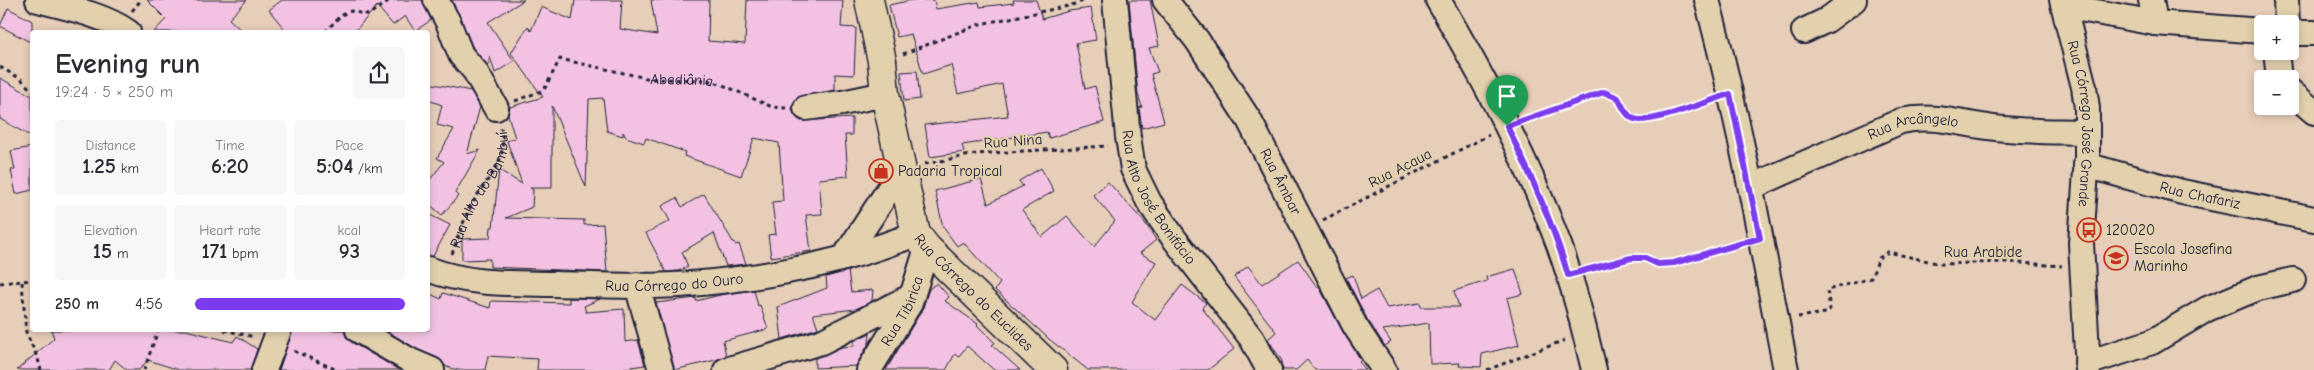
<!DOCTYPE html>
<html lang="en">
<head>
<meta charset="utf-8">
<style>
  :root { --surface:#fff; --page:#f7f7f7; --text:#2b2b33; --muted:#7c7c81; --accent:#7c3aed }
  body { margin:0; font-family:"Comic Neue",sans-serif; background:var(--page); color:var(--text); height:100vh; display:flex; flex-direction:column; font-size:19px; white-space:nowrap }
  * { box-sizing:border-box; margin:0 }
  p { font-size:16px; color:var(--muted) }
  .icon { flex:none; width:28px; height:28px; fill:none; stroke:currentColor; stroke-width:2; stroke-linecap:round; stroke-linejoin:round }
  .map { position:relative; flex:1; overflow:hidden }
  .side { position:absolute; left:30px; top:30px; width:400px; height:302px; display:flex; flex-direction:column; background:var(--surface); border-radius:5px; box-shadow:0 2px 8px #0003 }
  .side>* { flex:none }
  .tools { position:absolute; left:2254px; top:15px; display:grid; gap:10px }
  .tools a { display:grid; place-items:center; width:45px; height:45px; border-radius:5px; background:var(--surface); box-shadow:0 2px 8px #0003; font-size:25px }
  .pin { position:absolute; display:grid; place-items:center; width:42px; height:42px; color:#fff; margin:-51px -21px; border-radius:50% 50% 50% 0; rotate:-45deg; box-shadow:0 0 5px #0007 }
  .pin .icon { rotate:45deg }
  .round { display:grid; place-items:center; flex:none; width:52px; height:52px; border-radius:5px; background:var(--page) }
  .summary { display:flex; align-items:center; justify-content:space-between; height:85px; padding:0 25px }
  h1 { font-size:28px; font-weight:700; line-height:38px }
  .metrics { display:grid; grid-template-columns:repeat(3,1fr); gap:8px; height:85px; padding:5px 25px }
  .metrics div { display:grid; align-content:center; border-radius:5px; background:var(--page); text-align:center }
  .metrics b { font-size:21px; font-weight:700 }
  .metrics small { font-size:14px; font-weight:400 }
  .metrics p { font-size:14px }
  ul { padding:0 25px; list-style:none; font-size:16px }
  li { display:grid; grid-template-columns:80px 60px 1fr; align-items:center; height:38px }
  li i { height:12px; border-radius:6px; background:var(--accent) }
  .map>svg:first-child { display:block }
</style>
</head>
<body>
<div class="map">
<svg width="2314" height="370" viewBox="0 0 2314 370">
  <rect width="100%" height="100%" fill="#e6ceb9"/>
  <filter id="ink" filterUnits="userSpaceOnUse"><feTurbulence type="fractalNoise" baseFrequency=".02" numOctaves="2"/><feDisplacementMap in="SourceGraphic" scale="10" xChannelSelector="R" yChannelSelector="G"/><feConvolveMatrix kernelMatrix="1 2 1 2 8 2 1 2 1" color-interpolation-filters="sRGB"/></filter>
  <g filter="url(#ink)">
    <path fill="#eacac6" d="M 2141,246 L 2142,266 L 2090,271 L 2090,249 Z"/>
    <path fill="#f3c2e3" stroke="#22223b" d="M 147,0 L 247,0 L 229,19 L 243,32 L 154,32 L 166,19 Z
      M 282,0 L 422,0 L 431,20 L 415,31 L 405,16 L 393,25 L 377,6 L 354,32 L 287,32 L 269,10 Z
      M 452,0 L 524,0 L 488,22 L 514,61 L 495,73 L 490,57 L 488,66 L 473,48 Z
      M 575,0 L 622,0 L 620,29 L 657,35 L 651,0 L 709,0 L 708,41 L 745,44 L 747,0 L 843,0 L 841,27 L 856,28 L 854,75 L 835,74 L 835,90 L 798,97 L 794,102 L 792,109 L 795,116 L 801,121 L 852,118 L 852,135 L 845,135 L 848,176 L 819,179 L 822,214 L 806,215 L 811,251 L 771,257 L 768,235 L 776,234 L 772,202 L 783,201 L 779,143 L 754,138 L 741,176 L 684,156 L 685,152 L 646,138 L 644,143 L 626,137 L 623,132 L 623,136 L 607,131 L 603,98 L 589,99 L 586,187 L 552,106 L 552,188 L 530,188 L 533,190 L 532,207 L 506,218 L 584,220 L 584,225 L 603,224 L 607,272 L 490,267 L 490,259 L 462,260 L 462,239 L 490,238 L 491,227 L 493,227 L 499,170 L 522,184 L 507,141 L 515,138 L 508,115 L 510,107 L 543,97 L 511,53 L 528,26 L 531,31 L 541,7 L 572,20 Z
      M 912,0 L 934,0 L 936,9 L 979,2 L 980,7 L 1014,3 L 1013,0 L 1036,0 L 1042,19 L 1069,11 L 1091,8 L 1096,40 L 1076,43 L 1085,89 L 1095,86 L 1104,122 L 1049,138 L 1047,132 L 962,145 L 964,152 L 930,157 L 925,125 L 1008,116 L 1002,84 L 958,94 L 951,65 L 923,74 L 911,34 L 897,37 L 889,5 Z
      M 1129,0 L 1150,0 L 1159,46 L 1149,48 L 1158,72 L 1151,74 L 1164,122 L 1142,128 L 1139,108 L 1142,107 L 1138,94 Z
      M 8,8 L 32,21 L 32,43 L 0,26 Z
      M 917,71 L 920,99 L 904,101 L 901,72 Z
      M 0,78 L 32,96 L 32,137 L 0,119 Z
      M 428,83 L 471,91 L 480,107 L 467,154 L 480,150 L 455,193 L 458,196 L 442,215 L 428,203 L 428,182 L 444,162 L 437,158 L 454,129 L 437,125 L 442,105 L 428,100 Z
      M 32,147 L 32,190 L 16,194 L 11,170 L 15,170 L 11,151 Z
      M 1041,168 L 1054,191 L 1022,210 L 1042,237 L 1067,216 L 1094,247 L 1115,221 L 1093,195 L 1108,182 L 1145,223 L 1156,240 L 1140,253 L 1156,262 L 1132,302 L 1155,320 L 1182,285 L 1206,303 L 1202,308 L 1234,349 L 1208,370 L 1088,370 L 1049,339 L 995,290 L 1000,283 L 963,242 L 957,246 L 943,227 L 935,191 L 981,179 L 988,204 L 1023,186 L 1019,181 Z
      M 704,194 L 735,245 L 739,244 L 746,264 L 726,266 L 714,233 L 682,252 L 688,267 L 678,271 L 666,272 L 646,233 L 670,221 L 662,206 L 677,198 L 682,207 Z
      M 428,214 L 450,225 L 433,256 L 428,256 Z
      M 1298,260 L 1317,287 L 1319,287 L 1343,332 L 1361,360 L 1359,362 L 1366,370 L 1315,370 L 1307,360 L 1296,370 L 1283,370 L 1281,363 L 1282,361 L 1268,339 L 1276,332 L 1234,277 L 1248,266 L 1262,284 Z
      M 1515,269 L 1523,294 L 1507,298 L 1519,345 L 1482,354 L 1481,367 L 1459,366 L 1460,363 L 1430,364 L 1429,323 L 1383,330 L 1391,342 L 1385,346 L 1367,319 L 1346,278 L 1353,275 L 1361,299 L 1377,290 L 1387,308 L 1420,303 L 1421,307 L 1459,307 L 1454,291 L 1487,281 L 1486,277 Z
      M 848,271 L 851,292 L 873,290 L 872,301 L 856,309 L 813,314 L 818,328 L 782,339 L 778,307 L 827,288 L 826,277 Z
      M 937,283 L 949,297 L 945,301 L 978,324 L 977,325 L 995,343 L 992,345 L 1020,370 L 994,370 L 967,346 L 958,357 L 955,354 L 946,370 L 886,370 L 922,310 L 929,289 Z
      M 754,290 L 758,306 L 760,305 L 768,329 L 723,341 L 726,356 L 716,360 L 674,370 L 656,303 L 696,298 L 696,301 L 720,295 Z
      M 428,293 L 441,299 L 443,293 L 490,308 L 491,301 L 569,303 L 569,298 L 600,299 L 584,306 L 586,312 L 624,309 L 625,342 L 638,340 L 645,365 L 624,368 L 624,370 L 537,370 L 538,359 L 488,356 L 485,370 L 457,370 L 445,366 L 438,358 L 417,349 L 385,330 L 428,330 Z
      M 51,330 L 186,330 L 233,342 L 237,336 L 257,349 L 251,370 L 179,370 L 148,360 L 139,370 L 127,370 L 115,360 L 109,370 L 17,370 L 54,338 Z
      M 292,330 L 344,330 L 346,337 L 351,342 L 399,370 L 279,370 Z
      M 870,333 L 869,343 L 856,366 L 815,368 L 815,358 L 842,347 L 854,346 L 854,341 Z"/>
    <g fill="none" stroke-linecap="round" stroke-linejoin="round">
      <g stroke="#22223b" stroke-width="28">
        <g id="minor">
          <path d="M 38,0 C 68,8 102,14 128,32"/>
          <path d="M 436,0 L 448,22 L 461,55 L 475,71 L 496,108"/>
          <path id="s3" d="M 1115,0 L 1128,137 L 1133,169 L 1149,202 L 1173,237 L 1252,339 L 1269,370"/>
          <path id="s4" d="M 1165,0 L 1197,40 L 1249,120 L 1355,326 L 1384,370"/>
          <path d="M 1438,0 C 1484,79 1527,159 1559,245 C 1574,286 1584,328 1594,370"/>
          <path d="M 1707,0 C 1740,122 1762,246 1786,370"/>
          <path id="s5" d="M 2062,0 L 2084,87 L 2087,108 L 2087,157 L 2081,243 L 2088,370"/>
          <path d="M 2151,0 L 2155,23"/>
          <path d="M 2286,0 L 2287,24"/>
          <path d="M 2064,6 L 2155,23 L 2262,31"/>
          <path d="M 1804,31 L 1827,20 L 1854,0"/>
          <path d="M 2290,33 L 2314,33"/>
          <path d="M 2276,51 L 2279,79"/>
          <path d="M 2290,91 L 2314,112"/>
          <path d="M 806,108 L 842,103 L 885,94"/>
          <path id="s6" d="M 2086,165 L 2182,192 L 2314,219"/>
          <path id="s7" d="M 1751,187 L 1901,121 C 1931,114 1958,123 1988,127 C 2020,132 2054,131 2087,132"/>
          <path d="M 844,258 L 901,171"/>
          <path id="s8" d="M 428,269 C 469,285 511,283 555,284 C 599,285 646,288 691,284 C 747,279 805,270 858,254 C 878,248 897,241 916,234"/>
          <path d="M 637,285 L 661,370"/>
          <path d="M 358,330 L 411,361 L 432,370"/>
          <path d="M 2087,363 L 2152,342 L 2207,309 L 2258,288 L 2293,280"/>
          <path d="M 264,370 L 279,330"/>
          <path d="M 726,370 L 821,342 L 912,296"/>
          <path id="s9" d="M 869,370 L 910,303 L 927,248"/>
        </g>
      </g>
      <g stroke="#22223b" stroke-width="31">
        <g id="major">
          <path id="s10" d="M 869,0 L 882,61 L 885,94 L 916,234 L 927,248 L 1053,370"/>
        </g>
      </g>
      <g stroke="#22223b" stroke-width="3" stroke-dasharray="4 4" stroke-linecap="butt">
        <path d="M 132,11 L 141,0"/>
        <path d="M 325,32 L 341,15 L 351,11 L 368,15 L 390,0"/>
        <path d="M 903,54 L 980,24 L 1069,6 L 1086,0"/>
        <path d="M 0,67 L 21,79 L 32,91"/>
        <path id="s1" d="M 515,101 L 544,90 L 560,59 L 651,79 L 707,80 L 723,85 L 772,107 L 786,108"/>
        <path d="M 1526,119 L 1604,92 L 1618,98 C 1622,105 1624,113 1631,117 C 1644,127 1694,106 1709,100"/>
        <path d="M 925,164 L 976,154 L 1108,146"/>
        <path d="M 1323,220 L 1489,135"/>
        <path id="s2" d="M 452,254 C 458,238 463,221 471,206 C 486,177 509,164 501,128"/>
        <path d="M 1590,269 L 1631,258 L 1645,258 L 1658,264 L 1674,263 L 1741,243"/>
        <path d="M 22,282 L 26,332 L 38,359 L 41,370"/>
        <path d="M 0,283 L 32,280"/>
        <path d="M 1798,317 L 1826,313 L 1830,309 L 1827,290 L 1871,278 L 1879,258 L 1888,252 L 1941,264 L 2007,262 L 2062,266"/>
        <path d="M 224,330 L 255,337"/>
        <path d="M 294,351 L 337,370"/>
        <path d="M 144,370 L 158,330"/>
        <path d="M 1487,370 L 1565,340"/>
      </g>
      <use href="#minor" stroke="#e3d1ae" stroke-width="24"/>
      <use href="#major" stroke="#e3d1ae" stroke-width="28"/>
    </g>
  </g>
  <g fill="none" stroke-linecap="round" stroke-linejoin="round" filter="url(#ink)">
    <g stroke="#fff" stroke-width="10">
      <path id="route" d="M 1604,92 L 1618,98 C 1622,105 1626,116 1634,119 C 1650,125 1711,100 1730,94 L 1760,238 L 1674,263 L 1658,264 L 1645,258 L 1631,258 L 1568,275 C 1553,223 1530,174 1507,126 Z"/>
    </g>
    <use href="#route" stroke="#7c3aed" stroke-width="6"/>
  </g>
  <defs>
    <g id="shop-ring" transform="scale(1.25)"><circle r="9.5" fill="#e3d1ae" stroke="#c8321e" stroke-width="1.5"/><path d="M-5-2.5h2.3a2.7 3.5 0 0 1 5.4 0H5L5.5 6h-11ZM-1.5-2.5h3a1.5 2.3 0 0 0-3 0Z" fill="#c8321e"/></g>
    <g id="bus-ring" transform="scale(1.25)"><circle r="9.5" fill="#e3d1ae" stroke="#c8321e" stroke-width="1.5"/><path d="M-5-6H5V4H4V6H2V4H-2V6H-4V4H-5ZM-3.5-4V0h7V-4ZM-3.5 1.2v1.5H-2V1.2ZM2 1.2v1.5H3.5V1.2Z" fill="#c8321e"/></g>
    <g id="school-ring" transform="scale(1.25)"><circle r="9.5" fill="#e3d1ae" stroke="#c8321e" stroke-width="1.5"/><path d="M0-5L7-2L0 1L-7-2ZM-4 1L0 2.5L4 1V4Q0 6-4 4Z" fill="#c8321e"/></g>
  </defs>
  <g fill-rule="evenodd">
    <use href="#shop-ring" x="881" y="171"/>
    <use href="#bus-ring" x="2089" y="230"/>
    <use href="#school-ring" x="2116" y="258"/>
  </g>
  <g text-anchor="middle" stroke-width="4.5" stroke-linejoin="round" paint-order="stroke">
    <g font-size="15" fill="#22223b" stroke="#e3d1ae">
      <text dy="5" stroke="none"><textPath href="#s1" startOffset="190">Abadiânia</textPath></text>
      <text dy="5" stroke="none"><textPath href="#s5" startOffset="126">Rua Córrego José Grande</textPath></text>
      <text dy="5" stroke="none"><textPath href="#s7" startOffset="175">Rua Arcângelo</textPath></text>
      <text transform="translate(1013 141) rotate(-4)" y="5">Rua Nina</text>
      <text transform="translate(1400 168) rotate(-27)" y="5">Rua Acaua</text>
      <text dy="5" stroke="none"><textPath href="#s4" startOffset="216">Rua Âmbar</textPath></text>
      <text dy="5" stroke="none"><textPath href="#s2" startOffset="71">Rua Alto do Bambuí</textPath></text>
      <text dy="5" stroke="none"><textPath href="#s6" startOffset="118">Rua Chafariz</textPath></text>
      <text dy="5" stroke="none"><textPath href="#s3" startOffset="206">Rua Alto José Bonifácio</textPath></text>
      <text x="1983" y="257">Rua Arabide</text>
      <text dy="5" stroke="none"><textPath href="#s8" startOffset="248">Rua Córrego do Ouro</textPath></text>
      <text dy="5" stroke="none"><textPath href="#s10" startOffset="321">Rua Córrego do Euclides</textPath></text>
      <text dy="5" stroke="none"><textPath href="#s9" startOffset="68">Rua Tibirica</textPath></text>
    </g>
    <g font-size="15" fill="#22223b" stroke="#e3d1ae" text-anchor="start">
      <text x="898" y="176">Padaria Tropical</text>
      <text x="2106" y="235">120020</text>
      <text x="2134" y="254">Escola Josefina<tspan x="2134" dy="17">Marinho</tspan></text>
    </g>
  </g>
</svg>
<div class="tools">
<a>+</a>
<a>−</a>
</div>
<div class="pin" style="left:1507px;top:126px;background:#1e9e55"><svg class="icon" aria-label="arrive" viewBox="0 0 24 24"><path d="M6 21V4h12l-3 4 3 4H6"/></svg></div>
<section class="side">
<div class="summary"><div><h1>Evening run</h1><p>19:24 · 5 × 250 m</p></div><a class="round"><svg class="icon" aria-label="share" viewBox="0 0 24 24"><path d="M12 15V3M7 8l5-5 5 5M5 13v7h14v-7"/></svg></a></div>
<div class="metrics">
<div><p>Distance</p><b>1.25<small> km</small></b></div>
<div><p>Time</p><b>6:20</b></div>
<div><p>Pace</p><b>5:04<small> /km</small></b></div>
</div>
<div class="metrics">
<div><p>Elevation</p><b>15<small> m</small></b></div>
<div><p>Heart rate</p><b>171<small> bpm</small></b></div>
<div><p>kcal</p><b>93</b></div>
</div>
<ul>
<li><b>250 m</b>4:56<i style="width:100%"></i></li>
</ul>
</section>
</div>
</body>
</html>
